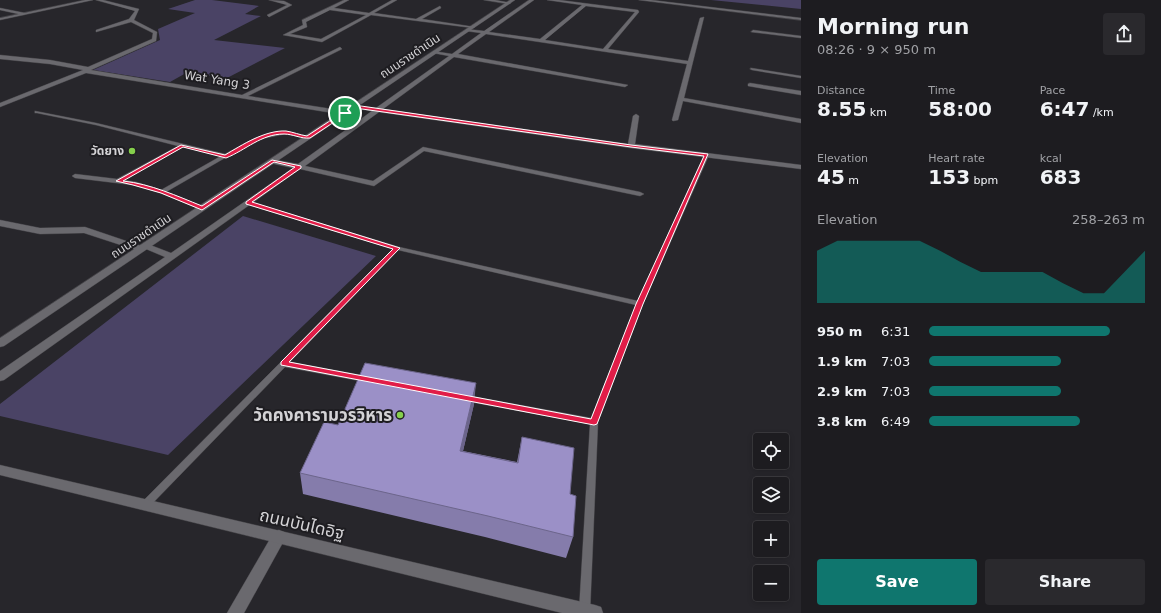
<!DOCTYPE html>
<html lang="en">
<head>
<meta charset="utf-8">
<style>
  :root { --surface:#1d1c20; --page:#2a292d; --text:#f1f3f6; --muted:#a0a1a5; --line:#3b3a3e; --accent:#0f766e }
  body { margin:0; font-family:"DejaVu Sans","Noto Sans Thai",sans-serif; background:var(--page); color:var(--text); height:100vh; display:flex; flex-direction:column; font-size:15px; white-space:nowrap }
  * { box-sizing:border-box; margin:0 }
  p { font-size:13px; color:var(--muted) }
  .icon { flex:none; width:22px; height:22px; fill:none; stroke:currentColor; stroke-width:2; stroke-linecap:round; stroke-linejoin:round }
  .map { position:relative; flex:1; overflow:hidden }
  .sheet { display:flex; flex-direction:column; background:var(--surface); width:360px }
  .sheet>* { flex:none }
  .buttons { position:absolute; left:753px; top:433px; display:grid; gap:8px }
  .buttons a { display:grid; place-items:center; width:36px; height:36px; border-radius:4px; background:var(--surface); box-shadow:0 2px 6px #0003,0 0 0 1px var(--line); font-size:20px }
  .pin { position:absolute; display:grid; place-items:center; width:34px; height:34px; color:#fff; margin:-17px; border:2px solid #fff; border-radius:50%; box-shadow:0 1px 4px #0007 }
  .round { display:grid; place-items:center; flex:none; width:42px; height:42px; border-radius:4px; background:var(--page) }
  .head { display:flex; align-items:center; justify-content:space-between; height:68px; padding:0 16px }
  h1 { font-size:22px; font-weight:700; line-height:30px }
  .metrics { display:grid; grid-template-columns:repeat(3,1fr); gap:6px; height:68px; padding:4px 16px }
  .metrics div { display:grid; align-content:center }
  .metrics b { font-size:20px; font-weight:700 }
  .metrics small { font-size:11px; font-weight:400 }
  .metrics p { font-size:11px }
  .chart { height:112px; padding:8px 16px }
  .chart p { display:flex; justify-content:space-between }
  .chart svg { width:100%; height:72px; margin-top:4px; fill:var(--accent); opacity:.7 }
  .button { display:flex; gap:8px; margin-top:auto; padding:8px 16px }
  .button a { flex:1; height:46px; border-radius:4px; background:var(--accent); color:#fff; font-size:16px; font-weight:700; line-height:46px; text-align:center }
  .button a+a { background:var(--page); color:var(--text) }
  ul { padding:0 16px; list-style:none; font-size:13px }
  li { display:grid; grid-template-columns:64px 48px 1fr; align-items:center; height:30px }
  li i { height:10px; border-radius:5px; background:var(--accent) }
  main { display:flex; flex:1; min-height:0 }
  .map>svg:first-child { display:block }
</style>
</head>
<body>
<main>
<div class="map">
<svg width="801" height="613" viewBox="0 0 801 613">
  <rect width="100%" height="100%" fill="#27262b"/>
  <path fill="#4a4365" d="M 195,0 L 212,0 L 259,6 L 245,14 L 261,16 L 214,40 L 285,48 L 227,78 L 186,73 L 170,82 L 93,70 L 160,40 L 158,29 L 195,13 L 168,9 Z
    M 711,0 L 801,0 L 801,9 Z
    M 243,216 L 376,256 L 168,455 L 0,416 L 0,404 Z"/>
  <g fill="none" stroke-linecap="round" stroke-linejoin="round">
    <g stroke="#434246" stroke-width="1">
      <path id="service" d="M 751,68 L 801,76 L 801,78 L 752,70 L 750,69 Z
        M 35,111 L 96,123 L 225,154 L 255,138 L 285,132 L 308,136 L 310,137 L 308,138 L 285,134 L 256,140 L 166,192 L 204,207 L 204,209 L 202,210 L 160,193 L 133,185 L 75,178 L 72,176 L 75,174 L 117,179 L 178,146 L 96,125 L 37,113 L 35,113 ZM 183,147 L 221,156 L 161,190 L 136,182 L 123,180 Z
        M 705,154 L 709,155 L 643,304 L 598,422 L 590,613 L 580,613 L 579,611 L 590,424 L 465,401 L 462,400 L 461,398 L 462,396 L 465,395 L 591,418 L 636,305 L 398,250 L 290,362 L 366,376 L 369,377 L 370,379 L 369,381 L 366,382 L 285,367 L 148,508 L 145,509 L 142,508 L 140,505 L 142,502 L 393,249 L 246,204 L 246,202 L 250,202 L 399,247 L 638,301 Z"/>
    </g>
    <g stroke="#434246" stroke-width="1">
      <path id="minor" d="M 96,0 L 103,0 L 139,9 L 134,20 L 157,32 L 156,41 L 91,70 L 242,95 L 340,47 L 342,49 L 248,96 L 345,111 L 348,113 L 345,115 L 86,73 L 0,107 L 0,103 L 83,70 L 50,64 L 0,59 L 0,55 L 50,60 L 88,67 L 152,39 L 153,33 L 131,22 L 96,32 L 96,30 L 129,19 L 135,11 Z
        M 269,0 L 284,1 L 292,5 L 269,17 L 267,15 L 287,5 Z
        M 344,0 L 349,0 L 334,8 L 369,13 L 392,0 L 397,0 L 374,13 L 416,19 L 440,6 L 441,8 L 422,19 L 475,27 L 473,28 L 371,15 L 322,42 L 283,35 L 303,25 L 302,20 ZM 330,10 L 366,15 L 321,39 L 290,34 L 307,27 L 306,22 Z
        M 484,0 L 495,0 L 511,3 L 509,4 Z
        M 529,0 L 534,0 L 489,32 L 540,39 L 582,5 L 547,0 L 559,0 L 638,10 L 639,12 L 608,49 L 688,61 L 700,18 L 704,17 L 684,98 L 801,119 L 801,123 L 683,101 L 678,120 L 673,121 L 672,120 L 687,64 L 486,34 L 458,54 L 628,85 L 625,87 L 454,57 L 383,109 L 628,144 L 633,116 L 636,114 L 639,116 L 635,144 L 801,165 L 801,169 L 631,148 L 379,112 L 305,166 L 373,181 L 423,147 L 640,192 L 644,194 L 640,196 L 424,151 L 374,186 L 300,169 L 4,380 L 0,381 L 0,371 L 165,257 L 146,249 L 142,252 L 139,251 L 84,233 L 40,234 L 0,226 L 0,220 L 40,228 L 85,227 L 141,246 L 145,243 L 171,253 L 293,168 L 270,163 L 270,159 L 298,164 L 372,111 L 352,108 L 352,106 L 376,108 L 449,56 L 433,53 L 433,51 L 452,54 L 481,33 L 466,31 L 466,29 L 484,31 ZM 586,6 L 635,12 L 603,49 L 545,40 Z
        M 639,0 L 651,0 L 801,18 L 801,20 Z
        M 0,8 L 25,13 L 25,14 L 23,15 L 0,10 Z
        M 753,30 L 801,36 L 801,38 L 751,32 Z
        M 750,83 L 801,91 L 801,95 L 748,86 L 748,84 Z
        M 279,530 L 284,532 L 286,537 L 244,613 L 227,613 L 274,532 Z"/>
    </g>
    <g stroke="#434246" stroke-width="1">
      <path id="tertiary" d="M 85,0 L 93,0 L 0,20 L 0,18 Z"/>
    </g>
    <g stroke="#434246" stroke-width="1">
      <path id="secondary" d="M 510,0 L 515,0 L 4,346 L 0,347 L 0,338 Z
        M 0,465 L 595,605 L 601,607 L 603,613 L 562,613 L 0,475 Z"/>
    </g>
    <use href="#service" fill="#6a696e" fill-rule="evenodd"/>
    <use href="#minor" fill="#6a696e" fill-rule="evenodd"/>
    <use href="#tertiary" fill="#6a696e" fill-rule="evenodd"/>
    <use href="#secondary" fill="#6a696e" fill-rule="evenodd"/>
  </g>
  <path fill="#857cab" d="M 474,404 L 463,451 L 517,462 L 522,437 L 570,494 L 573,537 L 566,558 L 485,537 L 303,494 L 300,473 L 338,425 Z"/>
  <path fill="#6c658b" d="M 476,383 L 474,404 L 458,472 L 460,451 Z"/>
  <path fill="#9b90c7" stroke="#6c658b" d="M 365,363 L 476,383 L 460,451 L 518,463 L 522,437 L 574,448 L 570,494 L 576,496 L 573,537 L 488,516 L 300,473 L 324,422 L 338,425 Z"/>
  <path fill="#e11d48" stroke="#fff" fill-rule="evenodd" d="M 354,105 L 631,145 L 708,154 L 643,304 L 597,424 L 594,425 L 281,365 L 281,362 L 393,249 L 246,204 L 246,202 L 295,167 L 274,162 L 202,210 L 161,193 L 133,185 L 116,181 L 181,145 L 225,155 C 242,145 265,130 286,131 C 293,132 300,135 307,136 ZM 355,108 L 631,147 L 704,156 L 636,304 L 591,419 L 289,362 L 400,248 L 252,202 L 301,168 L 301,166 L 272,160 L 202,206 C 177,196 151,184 123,181 L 183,147 L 226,158 C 246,150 261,134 284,134 C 293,134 301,139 310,138 Z"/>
  <g fill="#85cf4c" stroke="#1e1d21" stroke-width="1.5">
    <circle cx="132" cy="151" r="4"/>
    <circle cx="400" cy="415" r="4"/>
  </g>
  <g text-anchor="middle" stroke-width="4" stroke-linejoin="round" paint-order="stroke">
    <g font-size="12" fill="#d4d3d6" stroke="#1e1d21">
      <text transform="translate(410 56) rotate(-34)" y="4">ถนนราชดำเนิน</text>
      <text transform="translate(217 80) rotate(9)" y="4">Wat Yang 3</text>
      <text transform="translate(141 236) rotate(-34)" y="4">ถนนราชดำเนิน</text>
    </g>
    <g font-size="12" font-weight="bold" fill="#d4d3d6" stroke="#1e1d21" text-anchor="end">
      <text x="124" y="155">วัดยาง</text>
    </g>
    <g font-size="17" font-weight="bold" fill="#d4d3d6" stroke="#1e1d21" text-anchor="end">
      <text x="392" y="421">วัดคงคารามวรวิหาร</text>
    </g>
    <g font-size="17" fill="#d4d3d6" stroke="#1e1d21">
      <text transform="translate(302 524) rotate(13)" y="6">ถนนบันไดอิฐ</text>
    </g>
  </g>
</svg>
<div class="buttons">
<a><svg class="icon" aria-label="locate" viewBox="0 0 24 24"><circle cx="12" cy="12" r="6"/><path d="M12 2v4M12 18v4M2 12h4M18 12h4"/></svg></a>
<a><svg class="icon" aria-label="layers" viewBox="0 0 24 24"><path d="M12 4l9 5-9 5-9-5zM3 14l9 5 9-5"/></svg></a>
<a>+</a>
<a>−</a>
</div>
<div class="pin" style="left:345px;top:113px;background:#1e9e55"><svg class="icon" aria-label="arrive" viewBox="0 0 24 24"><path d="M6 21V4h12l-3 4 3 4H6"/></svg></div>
</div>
<section class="sheet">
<div class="head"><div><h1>Morning run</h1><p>08:26 · 9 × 950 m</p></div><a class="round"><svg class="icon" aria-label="share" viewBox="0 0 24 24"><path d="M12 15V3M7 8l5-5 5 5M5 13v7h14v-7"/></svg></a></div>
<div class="metrics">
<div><p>Distance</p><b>8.55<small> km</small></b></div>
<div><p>Time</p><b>58:00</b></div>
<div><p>Pace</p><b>6:47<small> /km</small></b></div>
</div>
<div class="metrics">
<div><p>Elevation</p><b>45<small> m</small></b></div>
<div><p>Heart rate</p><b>153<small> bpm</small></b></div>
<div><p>kcal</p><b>683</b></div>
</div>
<div class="chart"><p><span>Elevation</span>258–263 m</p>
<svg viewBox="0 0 160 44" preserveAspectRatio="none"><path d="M0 44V12L10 6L20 6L30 6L40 6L50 6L60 12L70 19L80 25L90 25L100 25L110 25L120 32L130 38L140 38L150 25L160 12V44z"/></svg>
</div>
<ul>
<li><b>950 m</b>6:31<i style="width:84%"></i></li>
<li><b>1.9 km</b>7:03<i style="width:61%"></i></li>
<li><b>2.9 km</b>7:03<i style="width:61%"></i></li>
<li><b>3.8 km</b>6:49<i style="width:70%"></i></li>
</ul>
<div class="button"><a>Save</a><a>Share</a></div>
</section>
</main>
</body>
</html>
